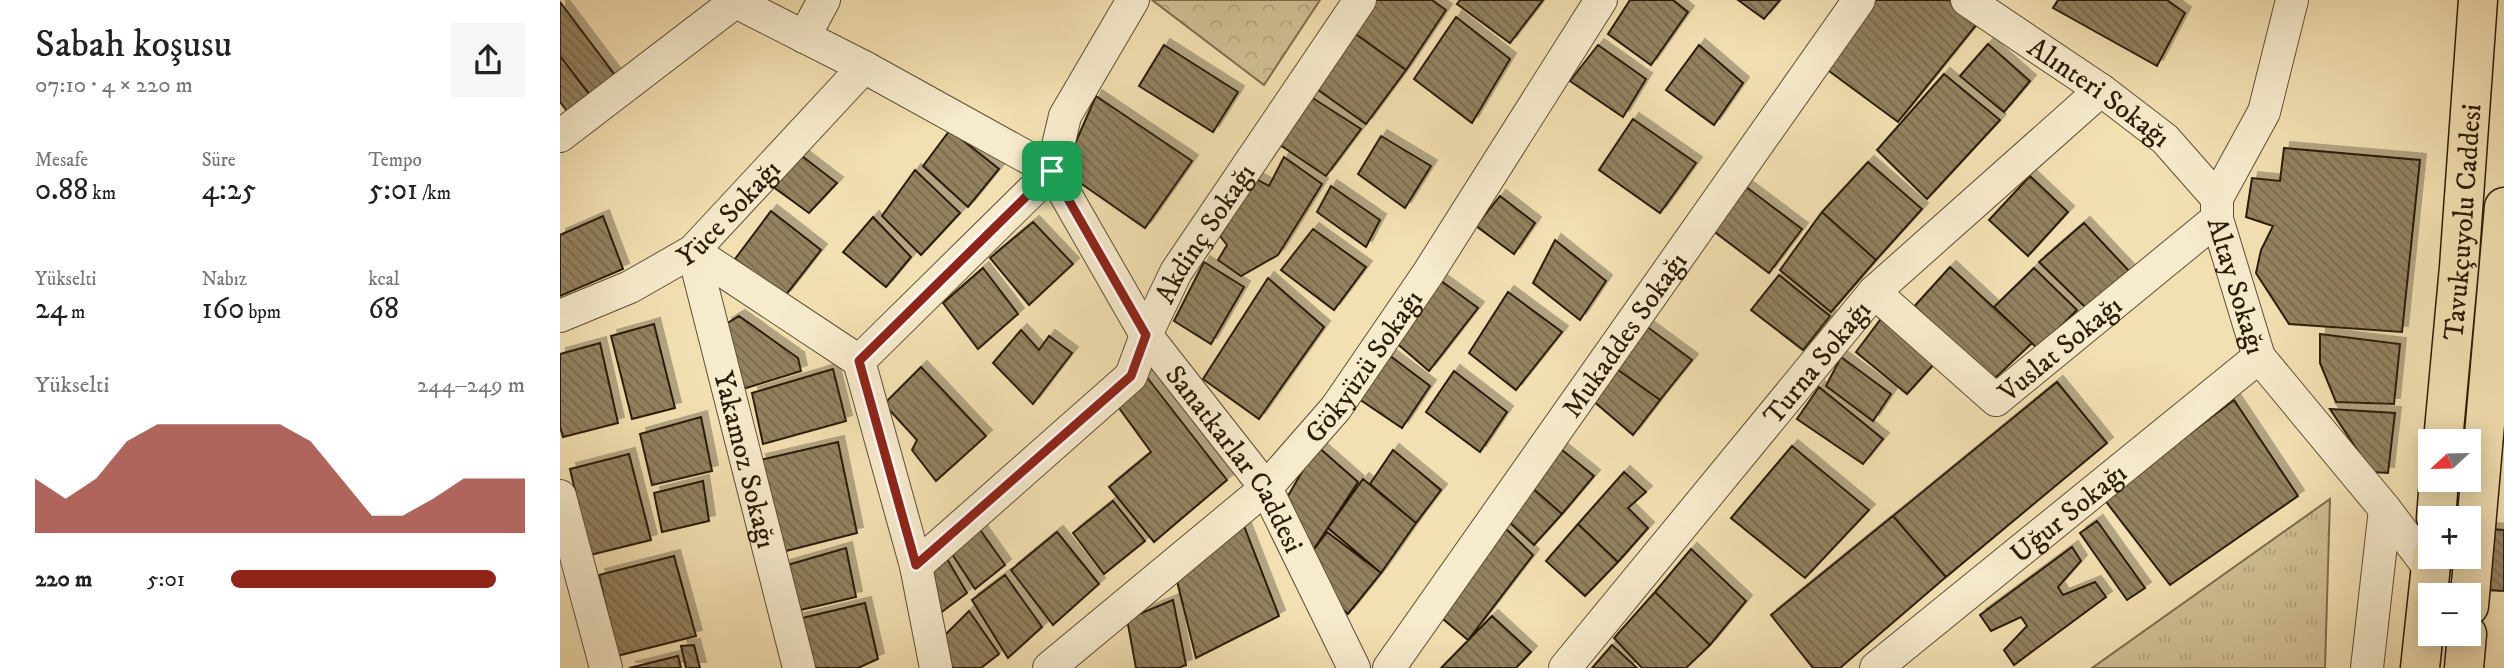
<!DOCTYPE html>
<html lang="tr">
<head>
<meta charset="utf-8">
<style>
  :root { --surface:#fff; --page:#f6f6f6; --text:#222; --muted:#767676; --accent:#8f2418 }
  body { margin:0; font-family:"IM FELL DW Pica",serif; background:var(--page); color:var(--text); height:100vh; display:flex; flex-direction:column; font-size:26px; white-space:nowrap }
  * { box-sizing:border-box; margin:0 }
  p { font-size:23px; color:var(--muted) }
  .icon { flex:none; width:38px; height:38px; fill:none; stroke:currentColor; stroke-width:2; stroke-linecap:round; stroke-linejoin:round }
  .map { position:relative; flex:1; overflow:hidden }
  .panel { display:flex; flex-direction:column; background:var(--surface); width:560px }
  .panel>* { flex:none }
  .needle { width:46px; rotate:248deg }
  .tools { position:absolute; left:1858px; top:429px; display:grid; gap:14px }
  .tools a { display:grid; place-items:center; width:63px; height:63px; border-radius:0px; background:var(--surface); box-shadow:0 4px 18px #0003; font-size:35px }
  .pin { position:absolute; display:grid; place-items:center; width:60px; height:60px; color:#fff; margin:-30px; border-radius:14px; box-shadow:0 4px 10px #0006 }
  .round { display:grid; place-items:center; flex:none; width:74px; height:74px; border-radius:0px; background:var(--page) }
  .head { display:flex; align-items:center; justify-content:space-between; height:119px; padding:0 35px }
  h1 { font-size:38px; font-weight:600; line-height:52px }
  .stats { display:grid; grid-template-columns:repeat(3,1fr); gap:10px; height:119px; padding:7px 35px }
  .stats div { display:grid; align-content:center }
  .stats b { font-size:30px; font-weight:600 }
  .stats small { font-size:19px; font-weight:400 }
  .stats p { font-size:19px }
  .chart { height:196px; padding:14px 35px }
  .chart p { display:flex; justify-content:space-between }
  .chart svg { width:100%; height:126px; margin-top:7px; fill:var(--accent); opacity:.7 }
  ul { padding:0 35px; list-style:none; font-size:23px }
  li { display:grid; grid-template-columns:112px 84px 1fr; align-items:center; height:52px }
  li i { height:18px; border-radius:9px; background:var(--accent) }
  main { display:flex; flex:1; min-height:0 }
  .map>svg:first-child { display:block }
</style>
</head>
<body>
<main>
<section class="panel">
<div class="head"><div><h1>Sabah koşusu</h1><p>07:10 · 4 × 220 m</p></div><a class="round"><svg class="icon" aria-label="share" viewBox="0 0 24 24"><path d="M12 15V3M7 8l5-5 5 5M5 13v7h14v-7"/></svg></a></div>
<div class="stats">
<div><p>Mesafe</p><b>0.88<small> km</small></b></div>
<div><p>Süre</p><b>4:25</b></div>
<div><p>Tempo</p><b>5:01<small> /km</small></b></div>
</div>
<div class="stats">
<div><p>Yükselti</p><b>24<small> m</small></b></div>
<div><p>Nabız</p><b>160<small> bpm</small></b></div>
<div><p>kcal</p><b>68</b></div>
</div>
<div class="chart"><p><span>Yükselti</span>244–249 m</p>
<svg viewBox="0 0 160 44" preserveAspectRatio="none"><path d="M0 44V25L10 32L20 25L30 12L40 6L50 6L60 6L70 6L80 6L90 12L100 25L110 38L120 38L130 32L140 25L150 25L160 25V44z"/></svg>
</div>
<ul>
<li><b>220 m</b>5:01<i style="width:90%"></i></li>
</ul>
</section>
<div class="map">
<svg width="1944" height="668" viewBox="0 0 1944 668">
  <defs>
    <pattern id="grass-tufts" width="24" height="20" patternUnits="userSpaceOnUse" patternTransform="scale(1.75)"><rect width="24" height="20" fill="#d1bf95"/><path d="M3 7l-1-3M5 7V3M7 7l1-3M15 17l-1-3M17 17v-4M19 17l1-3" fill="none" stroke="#b4a47f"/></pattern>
    <pattern id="forest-crowns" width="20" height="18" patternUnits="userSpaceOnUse" patternTransform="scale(1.75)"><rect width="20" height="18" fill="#d1bf95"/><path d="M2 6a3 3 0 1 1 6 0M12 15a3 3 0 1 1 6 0" fill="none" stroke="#b4a47f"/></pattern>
    <pattern id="building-back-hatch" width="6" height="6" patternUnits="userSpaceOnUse" patternTransform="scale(1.75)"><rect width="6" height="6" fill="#938261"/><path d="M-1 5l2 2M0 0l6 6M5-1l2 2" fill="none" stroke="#786a4e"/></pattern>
    <filter id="shadow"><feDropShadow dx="6" dy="-6" stdDeviation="0" flood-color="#0004"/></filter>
  </defs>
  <rect width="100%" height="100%" fill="#f3e0b2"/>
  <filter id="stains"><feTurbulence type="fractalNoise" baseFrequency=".00286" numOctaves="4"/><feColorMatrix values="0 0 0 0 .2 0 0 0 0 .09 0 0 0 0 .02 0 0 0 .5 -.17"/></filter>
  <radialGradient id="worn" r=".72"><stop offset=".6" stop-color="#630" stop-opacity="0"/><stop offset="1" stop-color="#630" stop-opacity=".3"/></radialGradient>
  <path fill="url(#grass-tufts)" stroke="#7e6e4f" stroke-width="2" d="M 1770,499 L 1765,668 L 1532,668 Z"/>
  <path fill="url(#forest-crowns)" stroke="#7e6e4f" stroke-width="2" d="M 592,0 L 760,0 L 704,85 Z"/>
  <path fill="url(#building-back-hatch)" stroke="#2c1d09" stroke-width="2" filter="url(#shadow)" d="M 810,0 L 872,0 L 886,10 L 846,70 L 790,30 Z
    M 900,0 L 983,0 L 950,43 L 897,4 Z
    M 1070,0 L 1113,0 L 1128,12 L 1091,65 L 1048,34 Z
    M 1178,0 L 1220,0 L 1204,19 Z
    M 1310,0 L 1393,0 L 1421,19 L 1338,122 L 1265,68 Z
    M 1498,0 L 1607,0 L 1625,13 L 1597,66 L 1493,8 Z
    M 0,2 L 55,75 L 30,95 L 0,56 Z
    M 896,17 L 950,59 L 912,123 L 854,79 Z
    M 790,30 L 846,70 L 806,124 L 754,87 Z
    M 1428,44 L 1470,81 L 1444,112 L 1400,76 Z
    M 604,45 L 678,92 L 653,132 L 579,86 Z
    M 1038,45 L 1086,79 L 1063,117 L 1010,81 Z
    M 1139,45 L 1183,83 L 1154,125 L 1106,90 Z
    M 0,56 L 30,95 L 7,111 L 0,102 Z
    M 1384,74 L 1440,120 L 1367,199 L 1317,150 Z
    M 748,95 L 801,129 L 766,176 L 717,143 Z
    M 536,96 L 632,161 L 585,228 L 503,171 Z
    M 1073,119 L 1136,163 L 1100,213 L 1039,170 Z
    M 390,130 L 439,169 L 408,207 L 363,166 Z
    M 821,136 L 871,166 L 845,208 L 798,174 Z
    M 1724,148 L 1860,160 L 1842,332 L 1729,324 L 1696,273 L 1701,250 L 1713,226 L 1686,217 L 1692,178 L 1720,181 Z
    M 238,153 L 277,183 L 249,213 L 212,186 Z
    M 724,157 L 762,184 L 718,255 L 681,276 L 658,260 L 667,245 L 660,236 L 696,179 L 709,186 Z
    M 1308,162 L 1362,209 L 1316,260 L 1262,212 Z
    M 355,170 L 400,213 L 361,255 L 322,216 Z
    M 1470,176 L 1508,212 L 1468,256 L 1429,220 Z
    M 1177,180 L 1242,229 L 1209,273 L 1144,224 Z
    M 771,186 L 820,220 L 806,247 L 757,212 Z
    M 940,196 L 975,223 L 954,254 L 916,226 Z
    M 211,211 L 261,250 L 225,296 L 175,259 Z
    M 1262,212 L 1316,260 L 1271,312 L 1220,270 Z
    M 43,216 L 63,269 L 0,296 L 0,235 Z
    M 313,217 L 351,257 L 326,287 L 283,252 Z
    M 473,222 L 513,264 L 469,305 L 430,258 Z
    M 1524,223 L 1569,271 L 1525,307 L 1479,262 Z
    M 753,229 L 806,267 L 774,310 L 721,270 Z
    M 995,240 L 1046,281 L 1020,320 L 973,283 Z
    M 644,262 L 684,287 L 651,344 L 614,321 Z
    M 1390,267 L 1472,343 L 1430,383 L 1351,310 Z
    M 423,268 L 458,314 L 418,349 L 383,303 Z
    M 1474,268 L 1517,310 L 1478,349 L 1434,307 Z
    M 869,272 L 918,308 L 869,371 L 833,340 Z
    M 1219,275 L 1270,316 L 1243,350 L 1191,310 Z
    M 708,278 L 764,327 L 699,419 L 643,379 Z
    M 948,292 L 1002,332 L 956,390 L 909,353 Z
    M 179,316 L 238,358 L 241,371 L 183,389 L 166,324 Z
    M 1323,316 L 1374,364 L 1347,394 L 1296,352 Z
    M 1082,323 L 1132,360 L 1100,400 L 1054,367 Z
    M 94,324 L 115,408 L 72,419 L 51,336 Z
    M 461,330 L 479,350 L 489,336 L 512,353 L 473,404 L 433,363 Z
    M 1760,334 L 1840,344 L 1834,404 L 1776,402 L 1760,363 Z
    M 40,343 L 58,423 L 3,437 L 0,427 L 0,354 Z
    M 825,352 L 870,386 L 842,428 L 796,397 Z
    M 1281,357 L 1331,394 L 1313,421 L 1266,386 Z
    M 361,367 L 426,436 L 376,481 L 352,450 L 357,440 L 324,404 Z
    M 1054,367 L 1100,400 L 1073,435 L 1031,399 Z
    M 273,369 L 286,421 L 203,444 L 192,393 Z
    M 582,371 L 667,480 L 594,542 L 549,487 L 591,452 L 554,401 Z
    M 894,371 L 947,412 L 920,452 L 866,412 Z
    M 1497,382 L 1547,443 L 1386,577 L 1333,516 Z
    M 1259,387 L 1323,439 L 1303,464 L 1237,419 Z
    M 1674,400 L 1738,496 L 1610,585 L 1544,499 Z
    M 1770,409 L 1835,413 L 1828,473 L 1812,472 Z
    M 141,417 L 152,471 L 92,485 L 80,434 Z
    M 278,442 L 297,533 L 222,552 L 200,460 Z
    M 996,445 L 1034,476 L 1002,514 L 969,485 Z
    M 757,446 L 798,482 L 752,552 L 725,501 Z
    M 1232,446 L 1309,510 L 1245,578 L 1171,518 Z
    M 833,450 L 881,490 L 856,523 L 810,484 Z
    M 69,454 L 91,540 L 30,555 L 10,469 Z
    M 1064,472 L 1086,492 L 1068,508 L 1088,528 L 1058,562 L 1018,524 Z
    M 803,479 L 856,523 L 821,573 L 768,528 Z
    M 143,481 L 149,521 L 102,532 L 94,493 Z
    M 969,485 L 1002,514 L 974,545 L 947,520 Z
    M 553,501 L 585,541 L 544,574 L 513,533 Z
    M 1333,516 L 1386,577 L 1280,668 L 1253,668 L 1211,615 Z
    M 1537,521 L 1585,588 L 1567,600 L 1520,533 Z
    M 940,523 L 973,555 L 908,640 L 877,614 Z
    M 416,524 L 445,565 L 415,589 L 388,548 Z
    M 1018,524 L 1058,562 L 1025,596 L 986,561 Z
    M 684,526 L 719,616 L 636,658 L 617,581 Z
    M 1930,529 L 1944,530 L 1944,591 L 1925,590 Z
    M 497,532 L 539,584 L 493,625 L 451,570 Z
    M 767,532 L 821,573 L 788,614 L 774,601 L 752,552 Z
    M 1512,547 L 1521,561 L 1498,587 L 1503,595 L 1535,582 L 1546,597 L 1454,665 L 1444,650 L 1467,626 L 1461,617 L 1431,631 L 1420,615 Z
    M 286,548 L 296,597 L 236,611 L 224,566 Z
    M 1131,549 L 1186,601 L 1150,645 L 1095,592 Z
    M 383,552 L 407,593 L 375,617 L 365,569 Z
    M 114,556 L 136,636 L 57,656 L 39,575 Z
    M 445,575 L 482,627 L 448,658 L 412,600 Z
    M 1095,592 L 1150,645 L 1126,668 L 1082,668 L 1054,638 Z
    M 613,600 L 626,665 L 618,668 L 576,668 L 567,619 Z
    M 305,603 L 318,659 L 298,668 L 250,668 L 238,619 Z
    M 409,611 L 439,654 L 421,668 L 386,668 L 380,640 Z
    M 932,616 L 971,652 L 956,668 L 881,668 Z
    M 134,645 L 140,668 L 126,668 L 121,646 Z
    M 1052,645 L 1077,668 L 1032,668 Z
    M 118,656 L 121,668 L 69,668 Z"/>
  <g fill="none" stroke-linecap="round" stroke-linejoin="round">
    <g stroke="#5e4e33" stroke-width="34">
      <g id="minor">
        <path id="s1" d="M 172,0 L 304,67 L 492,171 L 586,335 L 706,488 L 794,668"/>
        <path id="s2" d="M 1407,0 L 1541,90 L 1605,139 L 1657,198"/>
        <path id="s3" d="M 1732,0 L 1704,112 L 1657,198 L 1657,219 L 1699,357 L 1825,509 L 1871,570"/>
        <path d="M 244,37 L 264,0"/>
        <path d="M 0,136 L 175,2"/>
        <path d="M 133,251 L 299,361 L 356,566 L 376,668"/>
        <path id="s4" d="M 133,251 L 239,668"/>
        <path id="s5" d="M 1314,292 L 1436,400 L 1657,219"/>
        <path id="s6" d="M 0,316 L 70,287 L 133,251 L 304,67"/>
        <path d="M 299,361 L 492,171 L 505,116 L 573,0"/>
        <path d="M 0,496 L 46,668"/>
        <path id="s7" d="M 356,566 L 571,376 L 586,335 L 616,272 L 800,0"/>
        <path id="s8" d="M 489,668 L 706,488 L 776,408 L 869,272 L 1041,0"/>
        <path id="s9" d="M 829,668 L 1299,0"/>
        <path id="s10" d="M 1005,668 L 1314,292 L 1541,90"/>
        <path id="s11" d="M 1316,668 L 1699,357"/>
        <path d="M 1807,668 L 1825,509"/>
      </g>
    </g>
    <g stroke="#2c1d09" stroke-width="41">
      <g id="primary">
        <path id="s12" d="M 1883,441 L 1899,267 L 1918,0"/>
        <path d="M 1876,518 L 1879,480"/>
        <path d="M 1909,606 L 1944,207"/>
        <path d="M 1860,668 L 1872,556"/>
        <path d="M 1904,668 L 1907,634"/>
      </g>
    </g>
    <use href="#minor" stroke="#f7ebcd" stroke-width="32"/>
    <use href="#primary" stroke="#f3e0b2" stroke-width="38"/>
  </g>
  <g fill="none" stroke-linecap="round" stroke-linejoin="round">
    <g stroke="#fff" stroke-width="14">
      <path id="route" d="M 492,171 L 586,335 L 571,376 L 356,565 L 299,361 Z"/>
    </g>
    <use href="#route" stroke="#8f2418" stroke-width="9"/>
  </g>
  <g text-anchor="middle" stroke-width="6" stroke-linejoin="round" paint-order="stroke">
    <g font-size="28" fill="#2c1d09" stroke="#f7ebcd">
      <text dy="10" stroke="none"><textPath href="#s2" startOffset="161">Alınteri Sokağı</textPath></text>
      <text dy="10" stroke="none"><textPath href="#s6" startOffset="200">Yüce Sokağı</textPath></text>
      <text dy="10" stroke="none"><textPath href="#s12" startOffset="220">Tavukçuyolu Caddesi</textPath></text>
      <text dy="10" stroke="none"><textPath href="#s7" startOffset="448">Akdinç Sokağı</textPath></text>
      <text dy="10" stroke="none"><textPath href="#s3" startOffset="304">Altay Sokağı</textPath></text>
      <text dy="10" stroke="none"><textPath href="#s9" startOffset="408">Mukaddes Sokağı</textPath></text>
      <text dy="10" stroke="none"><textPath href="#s5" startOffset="245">Vuslat Sokağı</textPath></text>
      <text dy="10" stroke="none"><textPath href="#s10" startOffset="396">Turna Sokağı</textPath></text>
      <text dy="10" stroke="none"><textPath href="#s8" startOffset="438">Gökyüzü Sokağı</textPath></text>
      <text dy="10" stroke="none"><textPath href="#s4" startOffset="215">Yakamoz Sokağı</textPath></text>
      <text dy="10" stroke="none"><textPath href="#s1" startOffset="705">Sanatkarlar Caddesi</textPath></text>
      <text dy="10" stroke="none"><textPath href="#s11" startOffset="247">Uğur Sokağı</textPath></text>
    </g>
  </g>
  <rect width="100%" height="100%" filter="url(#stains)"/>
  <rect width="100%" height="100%" fill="url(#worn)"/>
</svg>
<div class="tools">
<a><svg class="needle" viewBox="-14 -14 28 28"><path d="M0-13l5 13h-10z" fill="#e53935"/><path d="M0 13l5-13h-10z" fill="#767676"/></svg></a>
<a>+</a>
<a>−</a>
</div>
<div class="pin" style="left:492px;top:171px;background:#1e9e55"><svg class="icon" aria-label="arrive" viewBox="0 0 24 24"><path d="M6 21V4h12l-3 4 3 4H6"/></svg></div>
</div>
</main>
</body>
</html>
